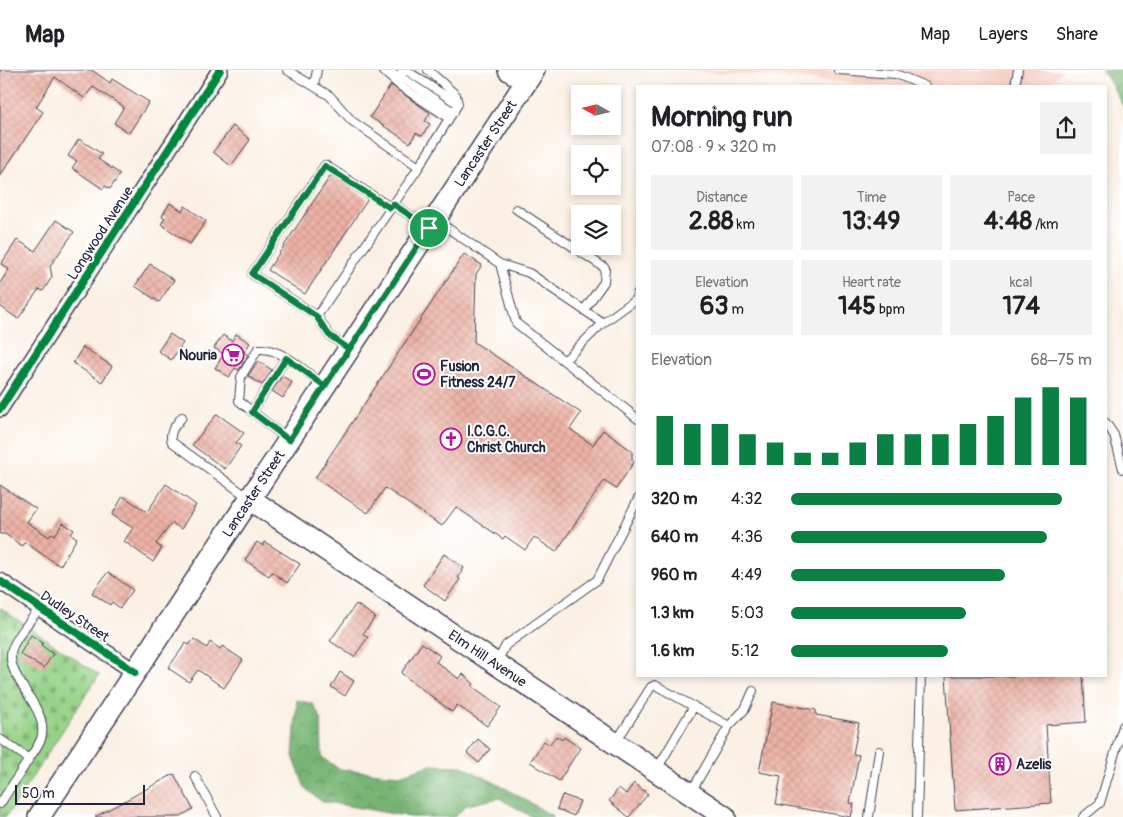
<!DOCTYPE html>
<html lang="en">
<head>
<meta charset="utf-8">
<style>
  :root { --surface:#fff; --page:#f2f2f2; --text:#202124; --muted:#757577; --line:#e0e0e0; --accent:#0b8043 }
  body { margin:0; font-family:Pangolin,sans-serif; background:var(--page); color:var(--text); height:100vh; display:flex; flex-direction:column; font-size:19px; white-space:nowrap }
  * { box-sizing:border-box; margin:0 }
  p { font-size:16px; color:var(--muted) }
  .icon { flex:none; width:28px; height:28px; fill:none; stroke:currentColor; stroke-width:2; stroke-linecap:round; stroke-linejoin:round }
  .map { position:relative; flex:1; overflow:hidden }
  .details { position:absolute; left:636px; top:15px; width:471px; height:592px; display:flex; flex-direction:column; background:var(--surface); border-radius:0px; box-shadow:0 2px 8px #0003 }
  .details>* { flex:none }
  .needle { width:32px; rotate:278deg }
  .controls { position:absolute; left:571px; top:15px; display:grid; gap:10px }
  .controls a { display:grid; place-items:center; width:50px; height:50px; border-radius:0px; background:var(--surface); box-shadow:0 2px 8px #0003; font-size:25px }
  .scale { position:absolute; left:15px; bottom:12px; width:130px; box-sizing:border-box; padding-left:5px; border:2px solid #22223b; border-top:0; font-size:14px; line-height:18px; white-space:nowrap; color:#22223b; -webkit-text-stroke:4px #fff; paint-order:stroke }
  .pin { position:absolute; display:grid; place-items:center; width:42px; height:42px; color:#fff; margin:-21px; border:2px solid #fff; border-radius:50%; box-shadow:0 1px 5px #0007 }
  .round { display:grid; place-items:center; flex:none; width:52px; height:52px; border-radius:0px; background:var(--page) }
  .headline { display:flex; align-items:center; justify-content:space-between; height:85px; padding:0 15px }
  h1 { font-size:28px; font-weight:800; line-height:38px }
  .stats { display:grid; grid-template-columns:repeat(3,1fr); gap:8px; height:85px; padding:5px 15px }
  .stats div { display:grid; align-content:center; border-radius:0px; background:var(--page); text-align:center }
  .stats b { font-size:25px; font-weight:800 }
  .stats small { font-size:14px; font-weight:400 }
  .stats p { font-size:14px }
  .chart { height:140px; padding:10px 15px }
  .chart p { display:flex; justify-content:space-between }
  .chart svg { width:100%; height:90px; margin-top:5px; stroke:var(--accent); stroke-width:6 }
  ul { padding:0 15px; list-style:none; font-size:16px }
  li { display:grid; grid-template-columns:80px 60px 1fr; align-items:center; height:38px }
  li i { height:12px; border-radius:6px; background:var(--accent) }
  header { display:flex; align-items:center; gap:30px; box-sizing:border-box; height:70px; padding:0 25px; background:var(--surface); border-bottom:1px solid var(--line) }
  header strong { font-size:24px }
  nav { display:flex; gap:28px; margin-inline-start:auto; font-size:18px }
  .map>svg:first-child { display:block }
</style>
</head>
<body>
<header>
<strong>Map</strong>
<nav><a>Map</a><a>Layers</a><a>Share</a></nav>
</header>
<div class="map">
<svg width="1123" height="747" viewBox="0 0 1123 747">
  <defs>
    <pattern id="forest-crowns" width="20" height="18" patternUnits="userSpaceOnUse" patternTransform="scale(1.25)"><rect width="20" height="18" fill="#78b575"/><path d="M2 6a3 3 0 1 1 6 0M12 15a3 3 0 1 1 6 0" fill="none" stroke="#629361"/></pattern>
    <pattern id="cemetery-stones" width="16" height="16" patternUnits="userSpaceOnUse" patternTransform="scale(1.25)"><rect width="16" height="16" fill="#96d389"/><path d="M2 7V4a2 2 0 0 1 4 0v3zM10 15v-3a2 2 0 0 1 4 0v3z" fill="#81b577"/></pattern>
    <pattern id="building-cross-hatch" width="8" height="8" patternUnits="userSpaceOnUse" patternTransform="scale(1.25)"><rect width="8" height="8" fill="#edb3a6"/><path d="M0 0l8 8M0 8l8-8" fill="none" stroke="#cb9a90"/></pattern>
  </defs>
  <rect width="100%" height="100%" fill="#fff"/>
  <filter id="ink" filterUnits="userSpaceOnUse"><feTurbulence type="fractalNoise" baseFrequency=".02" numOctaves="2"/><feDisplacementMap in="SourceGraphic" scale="10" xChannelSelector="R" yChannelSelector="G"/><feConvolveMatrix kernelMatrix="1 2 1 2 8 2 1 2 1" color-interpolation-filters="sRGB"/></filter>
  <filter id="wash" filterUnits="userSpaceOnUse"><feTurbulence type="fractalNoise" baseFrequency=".0096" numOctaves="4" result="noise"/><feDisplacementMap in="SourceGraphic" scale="20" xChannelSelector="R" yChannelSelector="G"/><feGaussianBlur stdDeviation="1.12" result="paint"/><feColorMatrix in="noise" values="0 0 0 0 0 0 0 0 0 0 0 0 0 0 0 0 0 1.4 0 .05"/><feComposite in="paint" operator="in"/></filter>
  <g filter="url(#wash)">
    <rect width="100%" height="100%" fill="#fbf0e3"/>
    <path fill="#f7d1c6" d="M 682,0 L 1063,0 L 1049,16 L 879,16 L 855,13 Z"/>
    <path fill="url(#forest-crowns)" stroke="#4d6c58" d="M 1101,0 L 1123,0 L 1123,36 L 1110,12 Z
      M 297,630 L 313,634 L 321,649 L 322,687 L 339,699 L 399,705 L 431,695 L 462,696 L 505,718 L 554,747 L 532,747 L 499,728 L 467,735 L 454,747 L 411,747 L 321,731 L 305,718 L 293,686 Z"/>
    <path fill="url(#cemetery-stones)" stroke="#5c7a62" d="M 0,538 L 99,605 L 6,747 L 0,747 Z"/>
    <g id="blocks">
      <path fill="url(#building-cross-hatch)" d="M 0,0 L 92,0 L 110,13 L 112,9 L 149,32 L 129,63 L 114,53 L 124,37 L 93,17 L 84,28 L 55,7 L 36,37 L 43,42 L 0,106 Z
        M 391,15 L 430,43 L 425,51 L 430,54 L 422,66 L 416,63 L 410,73 L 370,47 Z
        M 233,56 L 250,70 L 231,96 L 213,82 Z
        M 79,69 L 102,84 L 98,89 L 120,104 L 110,119 L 105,116 L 103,119 L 72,98 L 77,91 L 68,86 Z
        M 331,105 L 368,129 L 305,224 L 268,200 Z
        M 170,133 L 182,141 L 185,136 L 206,151 L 190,174 L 161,154 L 165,148 L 162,146 Z
        M 56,150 L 74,162 L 50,196 L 52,207 L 43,221 L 39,219 L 18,249 L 0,236 L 0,213 L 9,199 L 1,194 L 17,170 L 35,181 Z
        M 464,184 L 482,195 L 476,204 L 474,272 L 581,343 L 570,359 L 593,375 L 603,360 L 632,381 L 632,390 L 634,392 L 616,419 L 604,411 L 556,482 L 534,467 L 525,480 L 505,466 L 503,469 L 456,437 L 442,456 L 385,418 L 368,443 L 315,408 Z
        M 150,194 L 174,210 L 159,232 L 135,216 Z
        M 170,264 L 183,273 L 171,290 L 158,281 Z
        M 236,264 L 250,273 L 244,282 L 248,285 L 239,300 L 235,298 L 229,307 L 215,298 L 224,284 L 214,278 L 223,265 L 232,271 Z
        M 83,277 L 112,296 L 102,312 L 73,293 Z
        M 258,291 L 272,300 L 262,315 L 248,306 Z
        M 282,306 L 292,312 L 283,328 L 272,321 Z
        M 217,344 L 244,363 L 236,373 L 241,376 L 225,399 L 192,375 Z
        M 166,414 L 196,435 L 181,459 L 172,453 L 156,474 L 162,478 L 153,492 L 124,471 L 133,458 L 112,445 L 123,426 L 147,442 Z
        M 0,415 L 36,439 L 27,452 L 49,467 L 52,463 L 55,465 L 63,453 L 74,460 L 71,464 L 77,468 L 60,496 L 24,472 L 22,476 L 5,464 L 0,464 Z
        M 257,472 L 263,476 L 265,472 L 300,494 L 287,513 L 272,502 L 269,506 L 245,490 Z
        M 444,484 L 464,498 L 458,508 L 460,509 L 445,531 L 423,515 Z
        M 108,502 L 133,520 L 120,538 L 112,532 L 110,535 L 92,523 Z
        M 356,534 L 375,547 L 363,564 L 368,567 L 354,587 L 330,571 Z
        M 31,565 L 43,573 L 41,575 L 53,584 L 44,598 L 20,584 Z
        M 194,569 L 207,578 L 210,572 L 220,579 L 222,576 L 243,590 L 224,618 L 198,600 L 189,612 L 168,598 L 186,573 L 189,575 Z
        M 422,573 L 440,586 L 436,592 L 459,609 L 463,604 L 474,614 L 472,616 L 501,637 L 487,656 L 457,635 L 452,642 L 401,603 Z
        M 340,602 L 354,611 L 345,626 L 331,617 Z
        M 946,606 L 1083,606 L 1086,652 L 1046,655 L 1051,733 L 955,740 Z
        M 773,632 L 816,640 L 816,645 L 859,653 L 853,684 L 859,685 L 850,733 L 854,734 L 851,747 L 776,734 L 781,706 L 759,702 Z
        M 556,666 L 562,670 L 564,667 L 580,678 L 559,711 L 530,692 L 544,671 L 549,675 Z
        M 478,669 L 490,679 L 479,693 L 467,683 Z
        M 174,704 L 193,739 L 179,747 L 95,747 Z
        M 634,713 L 648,724 L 629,747 L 609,731 L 619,718 L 626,724 Z
        M 562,725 L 580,731 L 574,746 L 557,739 Z"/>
    </g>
  </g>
  <g filter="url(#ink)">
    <use href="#blocks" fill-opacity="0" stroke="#434154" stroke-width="1"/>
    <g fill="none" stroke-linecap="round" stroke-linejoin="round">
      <g stroke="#434154" stroke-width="10">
        <path id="service" d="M 287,0 L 330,26 L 352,51 L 419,97
          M 382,0 L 400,16 L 449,48
          M 385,0 L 404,9 L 454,42
          M 402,0 L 409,2 L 458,34
          M 838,0 L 896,4 L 925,16
          M 314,16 L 317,0
          M 1015,16 L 1018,0
          M 393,134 L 429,158
          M 390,137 L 325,95 L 252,204 L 317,246 L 419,97 L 458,34 L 456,25 L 428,0
          M 516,139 L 605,198 L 604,212 L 584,240
          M 436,150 L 500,194 L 529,203 L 603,253 L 564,291
          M 500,194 L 516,253 L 638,349
          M 317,246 L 329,265 L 347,278
          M 603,253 L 635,230 L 638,222
          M 252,342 L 286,288
          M 182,347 C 176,355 168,362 172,372 L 249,428
          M 1106,353 L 1114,365 L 1123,399
          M 287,369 L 239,331 L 241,307 L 258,279 C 282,277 306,302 324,316
          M 497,592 L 506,575 L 597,510 L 638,429
          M 729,656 L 745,639 L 753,621
          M 0,669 L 29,689 L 0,734
          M 616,672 L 651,617 L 655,615 L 729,656 L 691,722
          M 29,689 C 33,683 38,676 41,669 C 51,637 3,608 12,579 C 17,565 31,550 40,538
          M 657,699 L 694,636
          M 195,706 L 217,747
          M 869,747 L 879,681
          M 917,747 L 921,606
          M 1083,747 L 1100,733 L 1123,656"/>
      </g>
      <g stroke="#434154" stroke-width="18">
        <path id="minor" d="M 0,339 L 220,0
          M 0,511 L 135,602"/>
      </g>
      <g stroke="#434154" stroke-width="24">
        <g id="secondary">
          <path d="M 509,0 L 526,11"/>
          <path id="s1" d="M 250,429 L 725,747"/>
          <path id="s2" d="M 39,747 L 534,0"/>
        </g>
      </g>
      <use href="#service" stroke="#fff" stroke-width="8"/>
      <use href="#minor" stroke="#fff" stroke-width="15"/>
      <use href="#secondary" stroke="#fff" stroke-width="21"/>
      <g stroke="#fff" stroke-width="11">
        <path id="cycleway" d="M 0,339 L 220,0
          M 0,511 L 135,602"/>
      </g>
      <use href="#cycleway" stroke="#00873e" stroke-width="8"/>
    </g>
  </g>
  <g fill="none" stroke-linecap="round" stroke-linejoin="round" filter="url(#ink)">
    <g stroke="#fff" stroke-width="10">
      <path id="route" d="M 429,158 L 393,134 L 390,138 L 325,96 L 252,204 L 316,246 L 329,265 L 349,279 L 289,370 L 252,342 L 286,288 L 325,316 C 360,263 395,211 429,158"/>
    </g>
    <use href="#route" stroke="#0b8043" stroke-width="6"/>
  </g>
  <defs>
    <g id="supermarket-ring" transform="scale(1.125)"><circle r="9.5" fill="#fff" stroke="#b5179e" stroke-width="1.5"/><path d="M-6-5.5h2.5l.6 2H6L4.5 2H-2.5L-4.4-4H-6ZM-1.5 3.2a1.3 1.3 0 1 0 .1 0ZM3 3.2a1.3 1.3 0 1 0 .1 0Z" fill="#b5179e"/></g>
    <g id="stadium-ring" transform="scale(1.125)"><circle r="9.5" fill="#fff" stroke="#b5179e" stroke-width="1.5"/><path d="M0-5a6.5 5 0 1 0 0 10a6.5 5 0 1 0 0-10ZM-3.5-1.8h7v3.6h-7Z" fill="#b5179e"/></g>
    <g id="church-ring" transform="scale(1.125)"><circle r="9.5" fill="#fff" stroke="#b5179e" stroke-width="1.5"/><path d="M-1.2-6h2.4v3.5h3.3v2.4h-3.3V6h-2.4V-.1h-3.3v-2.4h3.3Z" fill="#b5179e"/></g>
    <g id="building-ring" transform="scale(1.125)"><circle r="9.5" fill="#fff" stroke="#b5179e" stroke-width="1.5"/><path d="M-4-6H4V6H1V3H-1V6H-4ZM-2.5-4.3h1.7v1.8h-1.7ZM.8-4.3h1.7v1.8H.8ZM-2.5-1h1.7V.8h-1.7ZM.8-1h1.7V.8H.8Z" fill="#b5179e"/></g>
  </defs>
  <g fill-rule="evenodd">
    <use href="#supermarket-ring" x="233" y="285"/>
    <use href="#stadium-ring" x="424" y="304"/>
    <use href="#church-ring" x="451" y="369"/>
    <use href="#building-ring" x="1000" y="694"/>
  </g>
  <g text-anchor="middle" stroke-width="4" stroke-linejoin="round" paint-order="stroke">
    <g font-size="14" fill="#22223b" stroke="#fff">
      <text dy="5" stroke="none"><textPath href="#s2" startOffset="808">Lancaster Street</textPath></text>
      <text transform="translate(100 163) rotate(-57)" y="5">Longwood Avenue</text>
      <text dy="5" stroke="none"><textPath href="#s2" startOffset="388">Lancaster Street</textPath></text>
      <text transform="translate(75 546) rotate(34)" y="5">Dudley Street</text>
      <text dy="5" stroke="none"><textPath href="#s1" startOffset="286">Elm Hill Avenue</textPath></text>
    </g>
    <g font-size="14" font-weight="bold" fill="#22223b" stroke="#fff" text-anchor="start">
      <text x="217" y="290" text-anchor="end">Nouria</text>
      <text x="440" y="301">Fusion<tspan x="440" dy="16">Fitness 24/7</tspan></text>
      <text x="467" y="366">I.C.G.C.<tspan x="467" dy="16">Christ Church</tspan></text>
      <text x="1016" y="699">Azelis</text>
    </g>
  </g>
</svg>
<div class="controls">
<a><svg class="needle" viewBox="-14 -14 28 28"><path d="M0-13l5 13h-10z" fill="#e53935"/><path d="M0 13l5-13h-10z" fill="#757577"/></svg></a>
<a><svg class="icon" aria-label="locate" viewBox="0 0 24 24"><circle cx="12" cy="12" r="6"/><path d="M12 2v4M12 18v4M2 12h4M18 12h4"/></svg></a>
<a><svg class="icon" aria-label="layers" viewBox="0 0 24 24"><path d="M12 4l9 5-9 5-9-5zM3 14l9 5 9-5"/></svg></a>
</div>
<div class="scale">50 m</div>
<div class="pin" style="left:429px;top:158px;background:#1e9e55"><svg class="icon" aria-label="arrive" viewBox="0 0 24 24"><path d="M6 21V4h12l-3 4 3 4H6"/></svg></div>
<section class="details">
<div class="headline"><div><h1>Morning run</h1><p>07:08 · 9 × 320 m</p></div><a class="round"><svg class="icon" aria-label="share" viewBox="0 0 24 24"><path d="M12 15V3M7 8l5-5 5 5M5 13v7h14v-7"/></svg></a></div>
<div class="stats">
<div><p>Distance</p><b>2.88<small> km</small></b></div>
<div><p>Time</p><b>13:49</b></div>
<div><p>Pace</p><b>4:48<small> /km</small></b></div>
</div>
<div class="stats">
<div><p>Elevation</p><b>63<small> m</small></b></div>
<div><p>Heart rate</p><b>145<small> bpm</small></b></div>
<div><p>kcal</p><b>174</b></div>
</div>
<div class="chart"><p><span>Elevation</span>68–75 m</p>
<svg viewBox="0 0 160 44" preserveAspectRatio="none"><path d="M5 44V20M15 44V24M25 44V24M35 44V29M45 44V33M55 44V38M65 44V38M75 44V33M85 44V29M95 44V29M105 44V29M115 44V24M125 44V20M135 44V11M145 44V6M155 44V11"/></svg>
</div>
<ul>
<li><b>320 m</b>4:32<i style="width:90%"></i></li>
<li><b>640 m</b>4:36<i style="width:85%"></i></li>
<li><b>960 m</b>4:49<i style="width:71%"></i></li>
<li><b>1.3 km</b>5:03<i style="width:58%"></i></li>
<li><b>1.6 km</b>5:12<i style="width:52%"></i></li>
</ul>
</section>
</div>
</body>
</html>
